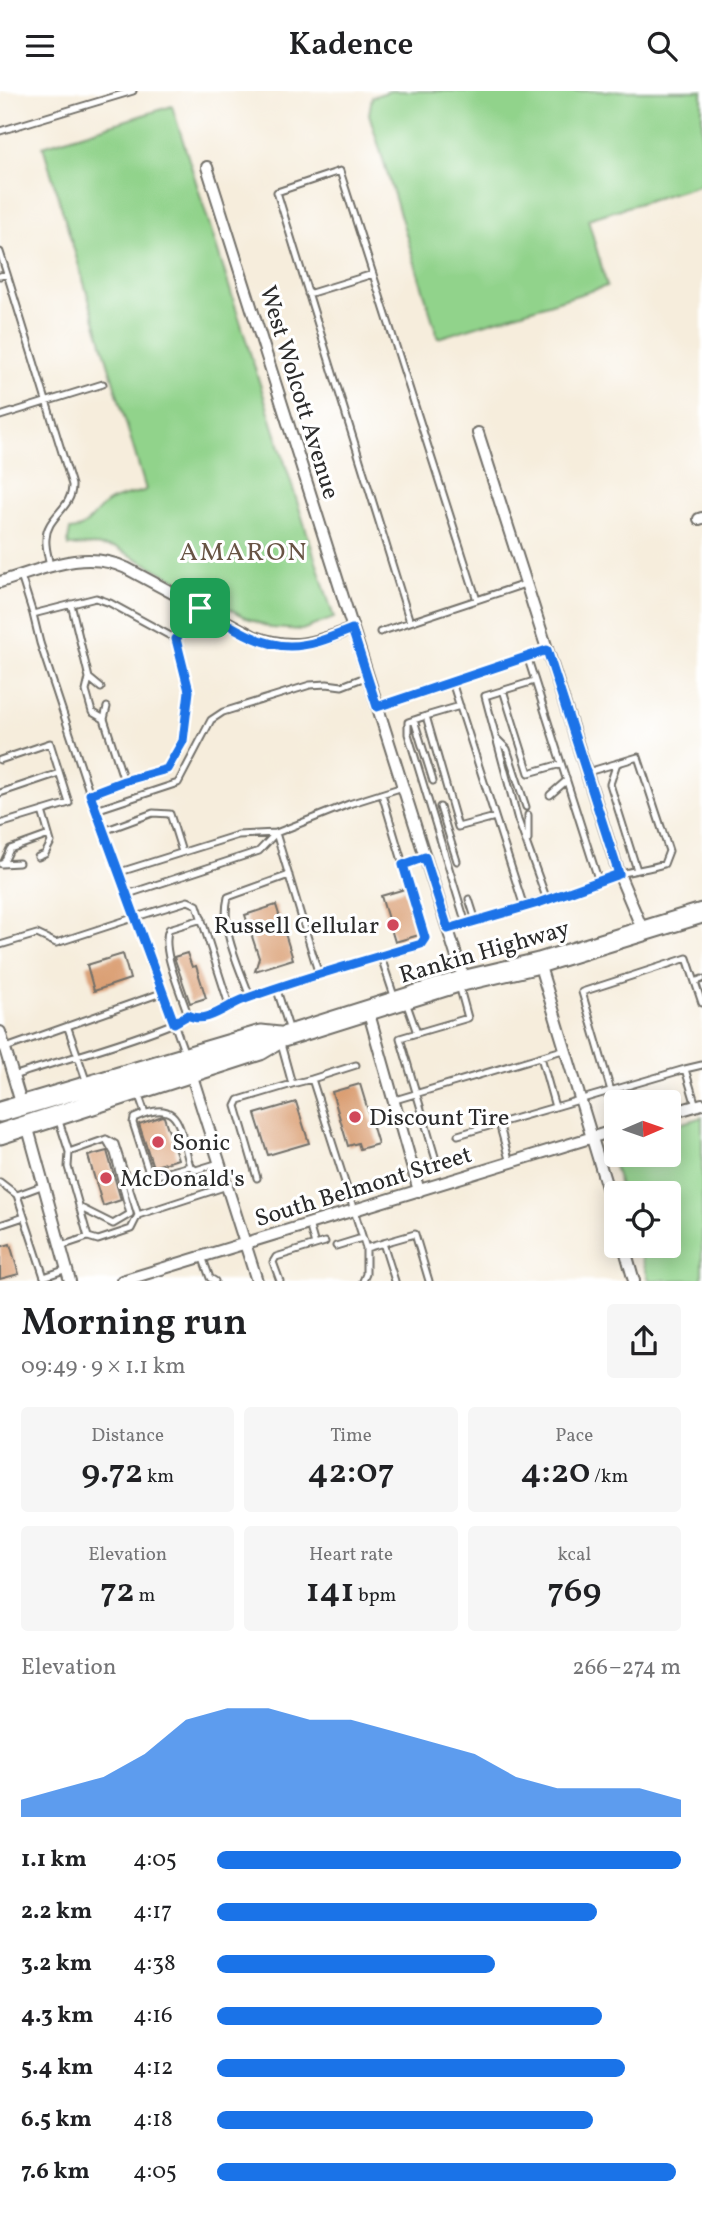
<!DOCTYPE html>
<html lang="en">
<head>
<meta charset="utf-8">
<style>
  :root { --surface:#fff; --page:#f6f6f6; --text:#202124; --muted:#757577; --accent:#1a73e8 }
  body { margin:0; font-family:Vollkorn,serif; background:var(--page); color:var(--text); height:100vh; display:flex; flex-direction:column; font-size:26px; white-space:nowrap }
  * { box-sizing:border-box; margin:0 }
  p { font-size:23px; color:var(--muted) }
  .icon { flex:none; width:38px; height:38px; fill:none; stroke:currentColor; stroke-width:2; stroke-linecap:round; stroke-linejoin:round }
  .map { position:relative; height:1190px; overflow:hidden }
  .sheet { display:flex; flex-direction:column; background:var(--surface); flex:1 }
  .sheet>* { flex:none }
  .needle { width:46px; rotate:88deg }
  .buttons { position:absolute; left:604px; top:999px; display:grid; gap:14px }
  .buttons a { display:grid; place-items:center; width:77px; height:77px; border-radius:7px; background:var(--surface); box-shadow:0 4px 18px #0003; font-size:35px }
  .pin { position:absolute; display:grid; place-items:center; width:60px; height:60px; color:#fff; margin:-30px; border-radius:14px; box-shadow:0 4px 10px #0006 }
  .round { display:grid; place-items:center; flex:none; width:74px; height:74px; border-radius:7px; background:var(--page) }
  .head { display:flex; align-items:center; justify-content:space-between; height:119px; padding:0 21px }
  h1 { font-size:38px; font-weight:600; line-height:52px }
  .figures { display:grid; grid-template-columns:repeat(3,1fr); gap:10px; height:119px; padding:7px 21px }
  .figures div { display:grid; align-content:center; border-radius:7px; background:var(--page); text-align:center }
  .figures b { font-size:35px; font-weight:600 }
  .figures small { font-size:19px; font-weight:400 }
  .figures p { font-size:19px }
  .chart { height:196px; padding:14px 21px }
  .chart p { display:flex; justify-content:space-between }
  .chart svg { width:100%; height:126px; margin-top:7px; fill:var(--accent); opacity:.7 }
  ul { padding:0 21px; list-style:none; font-size:23px }
  li { display:grid; grid-template-columns:112px 84px 1fr; align-items:center; height:52px }
  li i { height:18px; border-radius:9px; background:var(--accent) }
  header { display:flex; justify-content:space-between; align-items:center; height:91px; padding:0 21px; background:var(--surface); font-size:32px; font-weight:600 }
  .map>svg:first-child { display:block }
</style>
</head>
<body>
<header><svg class="icon" aria-label="menu" viewBox="0 0 24 24"><path d="M4 6h16M4 12h16M4 18h16"/></svg>Kadence<svg class="icon" aria-label="search" viewBox="0 0 24 24"><circle cx="10" cy="10" r="6"/><path d="M15 15l6 6"/></svg></header>
<div class="map">
<svg width="702" height="1190" viewBox="0 0 702 1190">
  <rect width="100%" height="100%" fill="#fff"/>
  <filter id="ink" filterUnits="userSpaceOnUse"><feTurbulence type="fractalNoise" baseFrequency=".0143" numOctaves="2"/><feDisplacementMap in="SourceGraphic" scale="14" xChannelSelector="R" yChannelSelector="G"/><feConvolveMatrix kernelMatrix="1 2 1 2 8 2 1 2 1" color-interpolation-filters="sRGB"/></filter>
  <filter id="wash" filterUnits="userSpaceOnUse"><feTurbulence type="fractalNoise" baseFrequency=".00686" numOctaves="4" result="noise"/><feDisplacementMap in="SourceGraphic" scale="28" xChannelSelector="R" yChannelSelector="G"/><feGaussianBlur stdDeviation="1.57" result="paint"/><feColorMatrix in="noise" values="0 0 0 0 0 0 0 0 0 0 0 0 0 0 0 0 0 1.4 0 .05"/><feComposite in="paint" operator="in"/></filter>
  <g filter="url(#wash)">
    <rect width="100%" height="100%" fill="#f6eddc"/>
    <path fill="#91d38b" stroke="#5e7f5b" stroke-width="2" d="M 390,0 L 702,0 L 702,93 L 588,128 L 607,195 L 438,247 L 369,23 L 372,6 Z
      M 172,15 L 334,527 L 302,539 L 271,537 L 247,527 L 117,457 L 93,454 L 69,455 L 68,449 L 70,439 C 88,438 93,422 107,412 C 117,405 134,404 146,399 L 43,55 Z
      M 702,1026 L 702,1189 L 649,1189 L 638,1155 L 668,1155 L 668,1102 L 622,1102 L 608,1055 L 616,1053 L 616,1064 L 668,1064 L 669,1036 Z"/>
    <g id="blocks">
      <path fill="#da9f73" d="M 405,798 L 419,844 L 395,851 L 381,805 Z
        M 276,814 L 293,868 L 255,880 L 259,867 L 245,824 Z
        M 187,862 L 192,876 L 196,875 L 206,907 L 190,912 L 174,866 Z
        M 123,863 L 130,888 L 94,900 L 87,874 Z
        M 360,993 L 378,1053 L 360,1058 L 358,1052 L 348,1055 L 332,1001 Z
        M 296,1011 L 309,1052 L 268,1064 L 255,1023 Z
        M 162,1025 L 164,1026 L 178,1068 L 153,1076 L 139,1033 Z
        M 107,1060 L 121,1109 L 103,1115 L 88,1065 Z
        M 10,1153 L 19,1183 L 0,1188 L 0,1156 Z"/>
    </g>
  </g>
  <g filter="url(#ink)">
    <use href="#blocks" fill-opacity="0" stroke="#726f69" stroke-width="2"/>
    <g fill="none" stroke-linecap="round" stroke-linejoin="round">
      <g stroke="#726f69" stroke-width="9">
        <path id="lane" d="M 0,40 L 133,0
          M 0,161 L 7,183
          M 0,185 L 7,183 L 72,394 C 73,417 46,426 46,448 C 45,457 49,467 50,476
          M 308,203 L 373,183
          M 0,325 L 103,293
          M 21,485 L 33,523 L 96,507 L 110,512 L 176,548 L 200,517
          M 71,513 L 89,587 L 86,600 L 92,621 L 104,628 L 124,690
          M 33,523 L 40,552 L 90,703 L 124,690 L 167,678 L 183,650 L 189,600 L 176,548
          M 410,531 L 277,101 L 340,80 L 477,509
          M 380,541 L 525,493
          M 527,565 L 599,791
          M 89,587 L 101,597
          M 534,590 L 485,605 L 518,729 L 547,809
          M 452,591 L 524,816
          M 503,599 L 529,682 L 561,673
          M 460,615 L 426,625 L 458,736 L 495,726
          M 377,616 L 547,559
          M 426,625 L 408,631 L 408,643 L 466,833
          M 104,628 L 107,616
          M 414,629 L 433,690
          M 497,648 L 507,658 L 526,716
          M 0,669 L 50,652 L 69,712 L 0,733
          M 617,672 L 610,693 L 637,779
          M 0,702 L 59,682
          M 90,703 L 120,781
          M 550,704 L 566,690
          M 440,716 L 457,770
          M 96,719 L 178,692 L 211,629 L 223,621 L 310,594 L 327,593 L 342,595 L 368,585
          M 528,724 L 528,749
          M 104,740 L 153,722 L 170,723 L 182,761
          M 38,766 L 45,763 L 51,751 L 42,720
          M 1,773 L 19,772
          M 3,773 L 10,758 L 49,744
          M 403,774 L 425,766
          M 128,803 L 259,760 L 276,742
          M 469,808 L 476,830
          M 448,838 C 505,822 561,803 617,784 C 633,779 649,778 664,773 L 669,760 L 638,666 L 588,681
          M 0,854 L 37,843 L 56,852 L 136,826 L 174,932 C 122,954 67,967 13,985
          M 381,866 L 421,854 L 425,847 L 382,703
          M 319,884 L 276,742 L 349,713 L 403,696
          M 702,888 L 695,891 L 702,912
          M 276,896 L 381,866 L 395,908
          M 250,906 C 239,874 220,840 228,806 L 289,784
          M 406,911 L 417,942
          M 229,914 L 197,814 L 188,810 L 136,826 L 120,781 L 238,744 L 276,742
          M 188,924 C 182,904 160,858 169,838 L 202,828
          M 68,937 L 87,992
          M 281,953 L 292,993 L 312,988 L 366,1157 L 415,1143 L 429,1190
          M 3,958 L 164,901
          M 185,963 L 174,932 L 188,924 L 200,928 L 220,921 L 229,914 L 276,896 L 290,940
          M 541,966 L 555,1016 L 685,978 L 696,1015
          M 685,978 L 702,974
          M 312,988 L 356,974
          M 611,1000 L 582,901 L 687,867 L 695,891
          M 138,1002 L 145,1022
          M 395,1009 L 566,958
          M 58,1027 L 69,1061 L 68,1076 L 88,1146 L 98,1149 L 131,1138 L 138,1124 L 115,1053 L 106,1048 L 69,1061
          M 499,1032 L 510,1072
          M 458,1044 L 555,1016
          M 436,1069 L 400,947 L 468,927 L 459,894
          M 190,1075 C 179,1038 182,1004 134,1027 L 133,1032 L 149,1082 L 154,1085 L 190,1075 L 196,1079 L 219,1072
          M 257,1087 L 236,1015 L 239,1009 L 292,993
          M 0,1091 L 17,1104
          M 44,1094 L 17,1104 L 44,1186 L 67,1178
          M 79,1116 L 113,1133 L 130,1123 L 114,1062 L 106,1048
          M 138,1124 L 227,1095
          M 309,1133 L 315,1154
          M 0,1134 L 24,1126
          M 383,1152 L 395,1190
          M 61,1155 L 88,1146
          M 336,1155 L 362,1147
          M 202,1165 L 210,1187 L 215,1190
          M 280,1190 L 273,1171 L 276,1166 L 325,1151
          M 363,1190 L 366,1183 L 366,1157"/>
      </g>
      <g stroke="#726f69" stroke-width="14">
        <path id="street" d="M 207,76 L 464,889
          M 478,342 L 619,783 L 643,840
          M 699,428 L 702,427
          M 0,491 C 41,479 84,457 126,477 L 253,545 C 292,560 315,552 352,538
          M 539,872 L 616,1126
          M 368,919 L 419,1100
          M 0,941 L 22,1015
          M 190,979 L 257,1190
          M 668,1023 L 702,1013
          M 27,1034 L 70,1190
          M 624,1155 L 634,1190
          M 122,1190 L 616,1039"/>
      </g>
      <g stroke="#726f69" stroke-width="23">
        <path id="highway" d="M 0,1021 L 261,944 L 279,946
          M 0,1043 L 260,959 L 280,947 L 458,891 L 539,872 L 702,822"/>
      </g>
      <use href="#lane" stroke="#fff" stroke-width="5"/>
      <use href="#street" stroke="#fff" stroke-width="10"/>
      <use href="#highway" stroke="#fff" stroke-width="19"/>
    </g>
  </g>
  <g fill="none" stroke-linecap="round" stroke-linejoin="round" filter="url(#ink)">
    <g stroke="#fff" stroke-width="14">
      <path id="route" d="M 200,517 C 227,532 258,555 290,555 C 312,555 332,546 352,538 L 377,616 L 547,559 L 619,783 L 538,812 L 448,838 L 425,766 L 403,774 L 425,847 L 421,853 C 361,871 301,887 242,909 C 226,915 206,934 188,924 L 174,932 L 90,703 L 124,690 L 167,678 L 183,650 L 189,600 L 176,548 Z"/>
    </g>
    <use href="#route" stroke="#1a73e8" stroke-width="9"/>
  </g>
  <g fill="#d1495b" stroke="#fff" stroke-width="2.5">
    <circle cx="393" cy="834" r="7"/>
    <circle cx="355" cy="1026" r="7"/>
    <circle cx="158" cy="1051" r="7"/>
    <circle cx="106" cy="1087" r="7"/>
  </g>
  <g text-anchor="middle" stroke-width="6" stroke-linejoin="round" paint-order="stroke">
    <g font-size="24" fill="#2b2b2b" stroke="#fff">
      <text transform="translate(300 301) rotate(73)" y="8">West Wolcott Avenue</text>
      <text transform="translate(484 860) rotate(-16)" y="8">Rankin Highway</text>
      <text transform="translate(363 1095) rotate(-17)" y="8">South Belmont Street</text>
    </g>
    <g font-size="24" fill="#2b2b2b" stroke="#fff" text-anchor="start">
      <text x="379" y="842" text-anchor="end">Russell Cellular</text>
      <text x="369" y="1034">Discount Tire</text>
      <text x="172" y="1059">Sonic</text>
      <text x="120" y="1095">McDonald's</text>
    </g>
    <g font-size="26" letter-spacing="2" fill="#685444" stroke="#fff">
      <text x="244" y="469">AMARON</text>
    </g>
  </g>
</svg>
<div class="buttons">
<a><svg class="needle" viewBox="-14 -14 28 28"><path d="M0-13l5 13h-10z" fill="#e53935"/><path d="M0 13l5-13h-10z" fill="#757577"/></svg></a>
<a><svg class="icon" aria-label="locate" viewBox="0 0 24 24"><circle cx="12" cy="12" r="6"/><path d="M12 2v4M12 18v4M2 12h4M18 12h4"/></svg></a>
</div>
<div class="pin" style="left:200px;top:517px;background:#1e9e55"><svg class="icon" aria-label="arrive" viewBox="0 0 24 24"><path d="M6 21V4h12l-3 4 3 4H6"/></svg></div>
</div>
<section class="sheet">
<div class="head"><div><h1>Morning run</h1><p>09:49 · 9 × 1.1 km</p></div><a class="round"><svg class="icon" aria-label="share" viewBox="0 0 24 24"><path d="M12 15V3M7 8l5-5 5 5M5 13v7h14v-7"/></svg></a></div>
<div class="figures">
<div><p>Distance</p><b>9.72<small> km</small></b></div>
<div><p>Time</p><b>42:07</b></div>
<div><p>Pace</p><b>4:20<small> /km</small></b></div>
</div>
<div class="figures">
<div><p>Elevation</p><b>72<small> m</small></b></div>
<div><p>Heart rate</p><b>141<small> bpm</small></b></div>
<div><p>kcal</p><b>769</b></div>
</div>
<div class="chart"><p><span>Elevation</span>266–274 m</p>
<svg viewBox="0 0 160 44" preserveAspectRatio="none"><path d="M0 44V38L10 34L20 30L30 22L40 10L50 6L60 6L70 10L80 10L90 14L100 18L110 22L120 30L130 34L140 34L150 34L160 38V44z"/></svg>
</div>
<ul>
<li><b>1.1 km</b>4:05<i style="width:100%"></i></li>
<li><b>2.2 km</b>4:17<i style="width:82%"></i></li>
<li><b>3.2 km</b>4:38<i style="width:60%"></i></li>
<li><b>4.3 km</b>4:16<i style="width:83%"></i></li>
<li><b>5.4 km</b>4:12<i style="width:88%"></i></li>
<li><b>6.5 km</b>4:18<i style="width:81%"></i></li>
<li><b>7.6 km</b>4:05<i style="width:99%"></i></li>
</ul>
</section>
</body>
</html>
